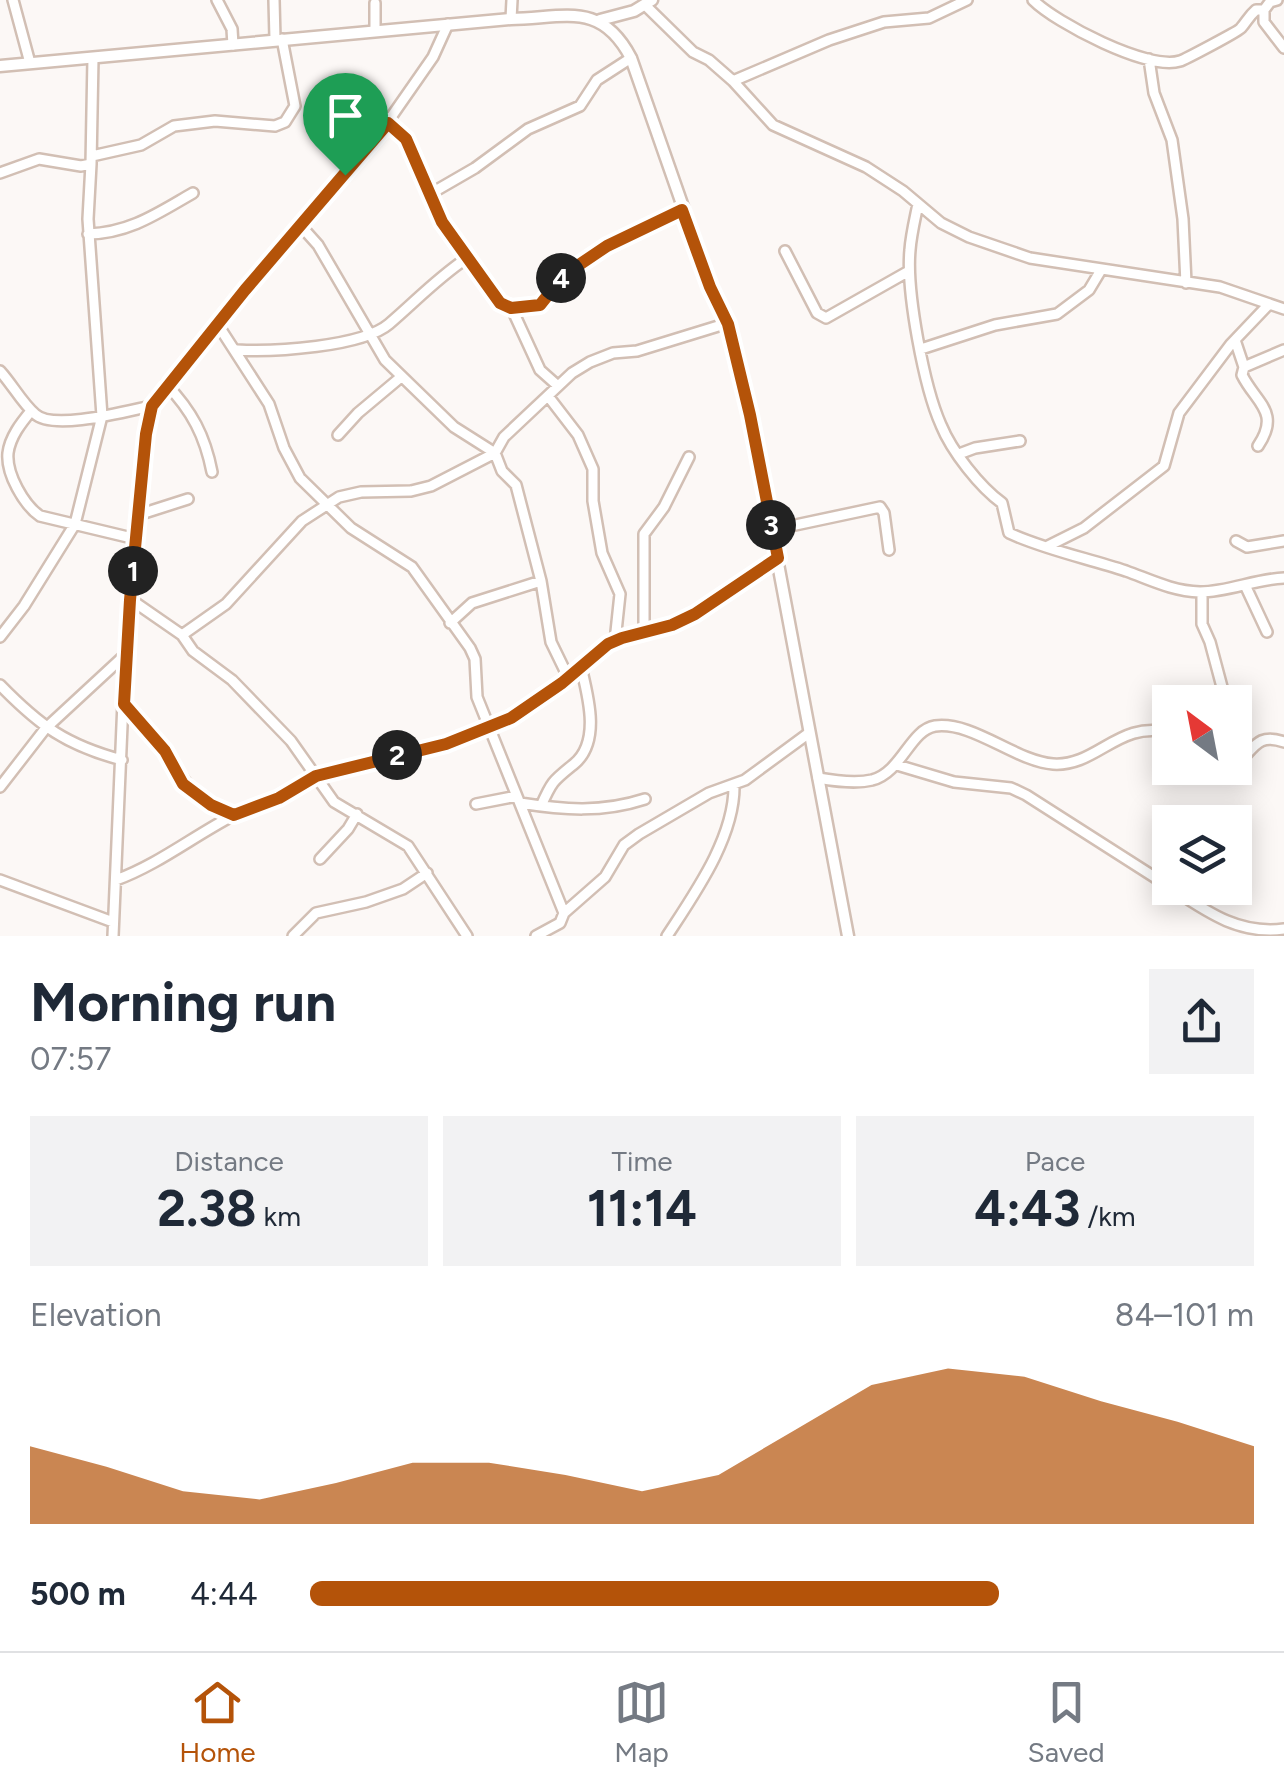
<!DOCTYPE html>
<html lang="en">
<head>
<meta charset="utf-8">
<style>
  :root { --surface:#fff; --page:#f2f2f3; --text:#1f2937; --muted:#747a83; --line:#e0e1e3; --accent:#b45309 }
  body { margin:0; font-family:Figtree,sans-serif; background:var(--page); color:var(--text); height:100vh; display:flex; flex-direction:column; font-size:38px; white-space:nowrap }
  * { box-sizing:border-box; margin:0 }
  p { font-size:32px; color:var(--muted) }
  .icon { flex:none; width:55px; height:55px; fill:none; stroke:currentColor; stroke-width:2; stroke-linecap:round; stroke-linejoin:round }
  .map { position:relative; height:936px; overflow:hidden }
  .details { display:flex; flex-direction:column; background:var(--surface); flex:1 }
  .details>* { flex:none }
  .needle { width:65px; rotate:328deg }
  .tools { position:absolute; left:1152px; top:685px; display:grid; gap:20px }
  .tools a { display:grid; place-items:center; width:100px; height:100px; border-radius:0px; background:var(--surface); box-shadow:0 5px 25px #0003; font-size:50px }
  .pin { position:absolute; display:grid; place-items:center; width:85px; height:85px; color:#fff; margin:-102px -42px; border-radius:50% 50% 50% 0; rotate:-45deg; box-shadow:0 0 10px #0007 }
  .pin .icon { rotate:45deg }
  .km { position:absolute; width:50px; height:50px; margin:-25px; border-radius:50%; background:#222; color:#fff; font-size:28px; line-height:50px; text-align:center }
  .round { display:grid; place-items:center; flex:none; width:105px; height:105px; border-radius:0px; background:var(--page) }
  .head { display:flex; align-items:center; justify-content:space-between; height:170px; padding:0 30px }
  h1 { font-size:55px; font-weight:700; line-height:75px }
  .metrics { display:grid; grid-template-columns:repeat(3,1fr); gap:15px; height:170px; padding:10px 30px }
  .metrics div { display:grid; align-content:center; border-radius:0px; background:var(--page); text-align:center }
  .metrics b { font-size:50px; font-weight:700 }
  .metrics small { font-size:28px; font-weight:400 }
  .metrics p { font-size:28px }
  .chart { height:280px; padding:20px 30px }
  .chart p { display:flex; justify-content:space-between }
  .chart svg { width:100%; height:180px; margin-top:10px; fill:var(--accent); opacity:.7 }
  ul { padding:0 30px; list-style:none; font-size:32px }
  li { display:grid; grid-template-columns:160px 120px 1fr; align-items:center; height:75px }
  li i { height:25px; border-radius:12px; background:var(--accent) }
  .menu { display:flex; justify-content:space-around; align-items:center; height:140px; border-top:2px solid var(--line); background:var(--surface); font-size:28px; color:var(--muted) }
  .menu a { display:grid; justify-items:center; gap:5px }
  .menu .selected { color:var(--accent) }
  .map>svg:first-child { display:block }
</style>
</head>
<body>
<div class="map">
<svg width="1284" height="936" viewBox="0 0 1284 936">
  <rect width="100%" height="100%" fill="#fcf8f6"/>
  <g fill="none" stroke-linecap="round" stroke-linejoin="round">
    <g stroke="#d2bfb4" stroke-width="14">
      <path id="minor" d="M 13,0 L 30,63
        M 217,0 L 232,29 L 233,45
        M 274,0 L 275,39
        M 1033,0 C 1056,23 1148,71 1180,61 C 1184,60 1239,31 1241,28 C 1247,21 1249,16 1256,10 L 1264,10 L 1270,2 L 1277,0
        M 375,3 L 375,30
        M 645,5 L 693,52 L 709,60 L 733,81 L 773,125 L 866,167 L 903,191 L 941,223 L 969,237 L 1030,258 L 1220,287 L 1284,309
        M 1264,10 L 1264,22 L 1284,48
        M 511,19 L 512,0
        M 1149,59 L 1154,93 L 1172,140 L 1183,219 L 1186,283
        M 733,81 L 829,40 L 884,22 L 929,18 L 967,0
        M 387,123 L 406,139 L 443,222 L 467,258
        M 92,156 L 141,145 L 174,126 L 215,121 L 275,126 L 285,122 L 295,106 L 282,39
        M 0,173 L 39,159 L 81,166 L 91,164 L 93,58
        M 430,194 L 475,168 L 528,129 L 580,106 L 597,80 L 631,58
        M 918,204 C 915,219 911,235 910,250 C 906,291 924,387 941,425 C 952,452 980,487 1002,503 L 1009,533 C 1046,550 1087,558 1126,571 C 1151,580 1172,591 1200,592 C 1229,592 1255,579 1284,578
        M 301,226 L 318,245 L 385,360 L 454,427 L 495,453 L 502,471 L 516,485 L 541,581 L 551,642 L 568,677
        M 88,234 C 130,233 158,213 193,193
        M 785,251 L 817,313 L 826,318 L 909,271
        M 511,307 L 540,305 L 564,275 L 607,246 L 682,210
        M 218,325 L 269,404 L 284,448 L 300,478 L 351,528 L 412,567 L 470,648 L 475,659 L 477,697 L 564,913 L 560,923 L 536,936
        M 1235,340 L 1244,367 L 1242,375 C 1256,403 1281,412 1258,446
        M 921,349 L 995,325 L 1057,314 L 1089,290 L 1101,270
        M 237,350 C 273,352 362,347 389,324 C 416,301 436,279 467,258 L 500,303 L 511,307 L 540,370 L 558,386
        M 1244,367 L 1284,350
        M 0,371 C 12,384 22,403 35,414 C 53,431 127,411 151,406
        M 166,384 C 192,411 205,436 212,472
        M 548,396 L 578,435 L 593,469 L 593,501 L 602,553 L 620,594 L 615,641
        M 31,411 C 21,423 10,437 8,453 C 6,474 24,505 40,516 L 136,539
        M 338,435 L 358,413 L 401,377
        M 959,454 L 975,448 L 1020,441
        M 138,515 L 188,499
        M 772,530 L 880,507 L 884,513 L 889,550
        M 1236,541 L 1247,547 L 1284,541
        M 1048,546 L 1084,528 L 1164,466 L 1179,413 L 1231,344 L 1269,304
        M 1245,585 L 1267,632
        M 1202,592 L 1202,624 L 1210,642 L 1226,702
        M 130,599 L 182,635 L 193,651 L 232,680 L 291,741 L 334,802 L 408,846 L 467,936
        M 450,623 L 472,603 L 541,581
        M 644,631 L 644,534 L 664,507 L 689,457
        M 182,635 L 226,604 L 302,521 L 339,497 L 361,492 L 411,491 L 431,486 L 495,453 L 504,437 L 572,373 L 590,362 L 613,353 L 637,351 L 728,323
        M 0,637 L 24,606 L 75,524 L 102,416 L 88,219 L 91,164
        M 0,685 C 40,726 66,745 122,760
        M 124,704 C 138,719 155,735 166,752 C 183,780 199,807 234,815 L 279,798 L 316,776 L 446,744 L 511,718 L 562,683 L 608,645 L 622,637 L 672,625 L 695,614 L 778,558
        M 897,765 L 954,782 L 1011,788 L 1026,795 L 1170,887
        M 1235,766 C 1254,750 1256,732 1284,742
        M 1216,768 L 1227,772 L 1233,768
        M 818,778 C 835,781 855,784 872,780 C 902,772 910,730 935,726 C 973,721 1015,761 1053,764 C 1097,767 1119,719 1170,733
        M 0,787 L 45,729 L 125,655
        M 520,803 C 564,810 602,813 645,799
        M 476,804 L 517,796
        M 541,806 C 552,781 553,781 574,764 C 601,742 588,696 581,667
        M 320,859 L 348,829 L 357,814
        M 0,880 L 113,922
        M 116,880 C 159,864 192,837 234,815
        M 1171,888 C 1207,912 1239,935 1284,929
        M 564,913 L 605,877 L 624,845 L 639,834 L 709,793 L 745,780 L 809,733
        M 113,936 L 125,655 L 145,434 L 156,397 L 387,123 L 433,57 L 448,24
        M 293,936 L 316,913 L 366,902 L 403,889 L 427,873
        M 667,936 C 695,893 735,837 734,785"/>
    </g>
    <g stroke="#d2bfb4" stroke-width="15">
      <path id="major" d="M 600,20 L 634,11 L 652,0
        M 0,66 L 511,19 C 566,18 601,1 631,58 L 711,287 L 728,323 L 750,415 L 848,936"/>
    </g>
    <use href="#minor" stroke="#fff" stroke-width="9"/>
    <use href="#major" stroke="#fff" stroke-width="10"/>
  </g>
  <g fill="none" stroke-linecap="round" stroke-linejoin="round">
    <g stroke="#fff" stroke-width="20">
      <path id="route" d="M 388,123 L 406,139 L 442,222 L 500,303 L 511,308 L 540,305 L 564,275 L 607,246 L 682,210 L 710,287 L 728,324 L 750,415 L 778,558 L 695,614 L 672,625 L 622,638 L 608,644 L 562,683 L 511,718 L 446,744 L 316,776 L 279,798 L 234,815 L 211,805 L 183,784 L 165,751 L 124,704 L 130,600 L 146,434 L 152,406 L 245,290 Z"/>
    </g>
    <use href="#route" stroke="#b45309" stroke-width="12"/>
  </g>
</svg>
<div class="tools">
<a><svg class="needle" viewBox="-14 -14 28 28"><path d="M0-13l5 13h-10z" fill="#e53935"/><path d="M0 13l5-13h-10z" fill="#747a83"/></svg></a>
<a><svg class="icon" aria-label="layers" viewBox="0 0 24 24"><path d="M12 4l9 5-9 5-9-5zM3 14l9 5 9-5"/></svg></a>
</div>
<div class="pin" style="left:345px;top:175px;background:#1e9e55"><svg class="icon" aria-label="arrive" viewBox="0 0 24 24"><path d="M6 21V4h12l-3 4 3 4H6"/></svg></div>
<b class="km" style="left:133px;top:571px">1</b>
<b class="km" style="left:397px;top:755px">2</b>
<b class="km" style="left:771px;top:525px">3</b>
<b class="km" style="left:561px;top:278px">4</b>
</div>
<section class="details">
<div class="head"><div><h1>Morning run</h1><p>07:57</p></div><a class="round"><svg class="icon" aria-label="share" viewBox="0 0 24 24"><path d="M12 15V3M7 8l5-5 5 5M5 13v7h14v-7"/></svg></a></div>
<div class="metrics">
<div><p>Distance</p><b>2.38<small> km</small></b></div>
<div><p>Time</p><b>11:14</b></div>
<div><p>Pace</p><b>4:43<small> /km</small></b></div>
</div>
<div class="chart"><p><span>Elevation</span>84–101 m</p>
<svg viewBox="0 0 160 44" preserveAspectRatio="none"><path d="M0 44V25L10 30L20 36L30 38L40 34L50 29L60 29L70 32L80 36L90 32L100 21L110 10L120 6L130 8L140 14L150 19L160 25V44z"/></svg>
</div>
<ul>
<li><b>500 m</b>4:44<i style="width:73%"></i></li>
</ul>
</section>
<nav class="menu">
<a class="selected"><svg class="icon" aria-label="home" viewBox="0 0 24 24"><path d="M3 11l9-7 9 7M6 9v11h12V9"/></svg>Home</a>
<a><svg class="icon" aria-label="map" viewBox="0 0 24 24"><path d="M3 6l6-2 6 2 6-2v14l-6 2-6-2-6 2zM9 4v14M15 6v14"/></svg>Map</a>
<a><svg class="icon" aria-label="saved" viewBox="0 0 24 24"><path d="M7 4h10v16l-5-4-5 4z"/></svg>Saved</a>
</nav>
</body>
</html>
